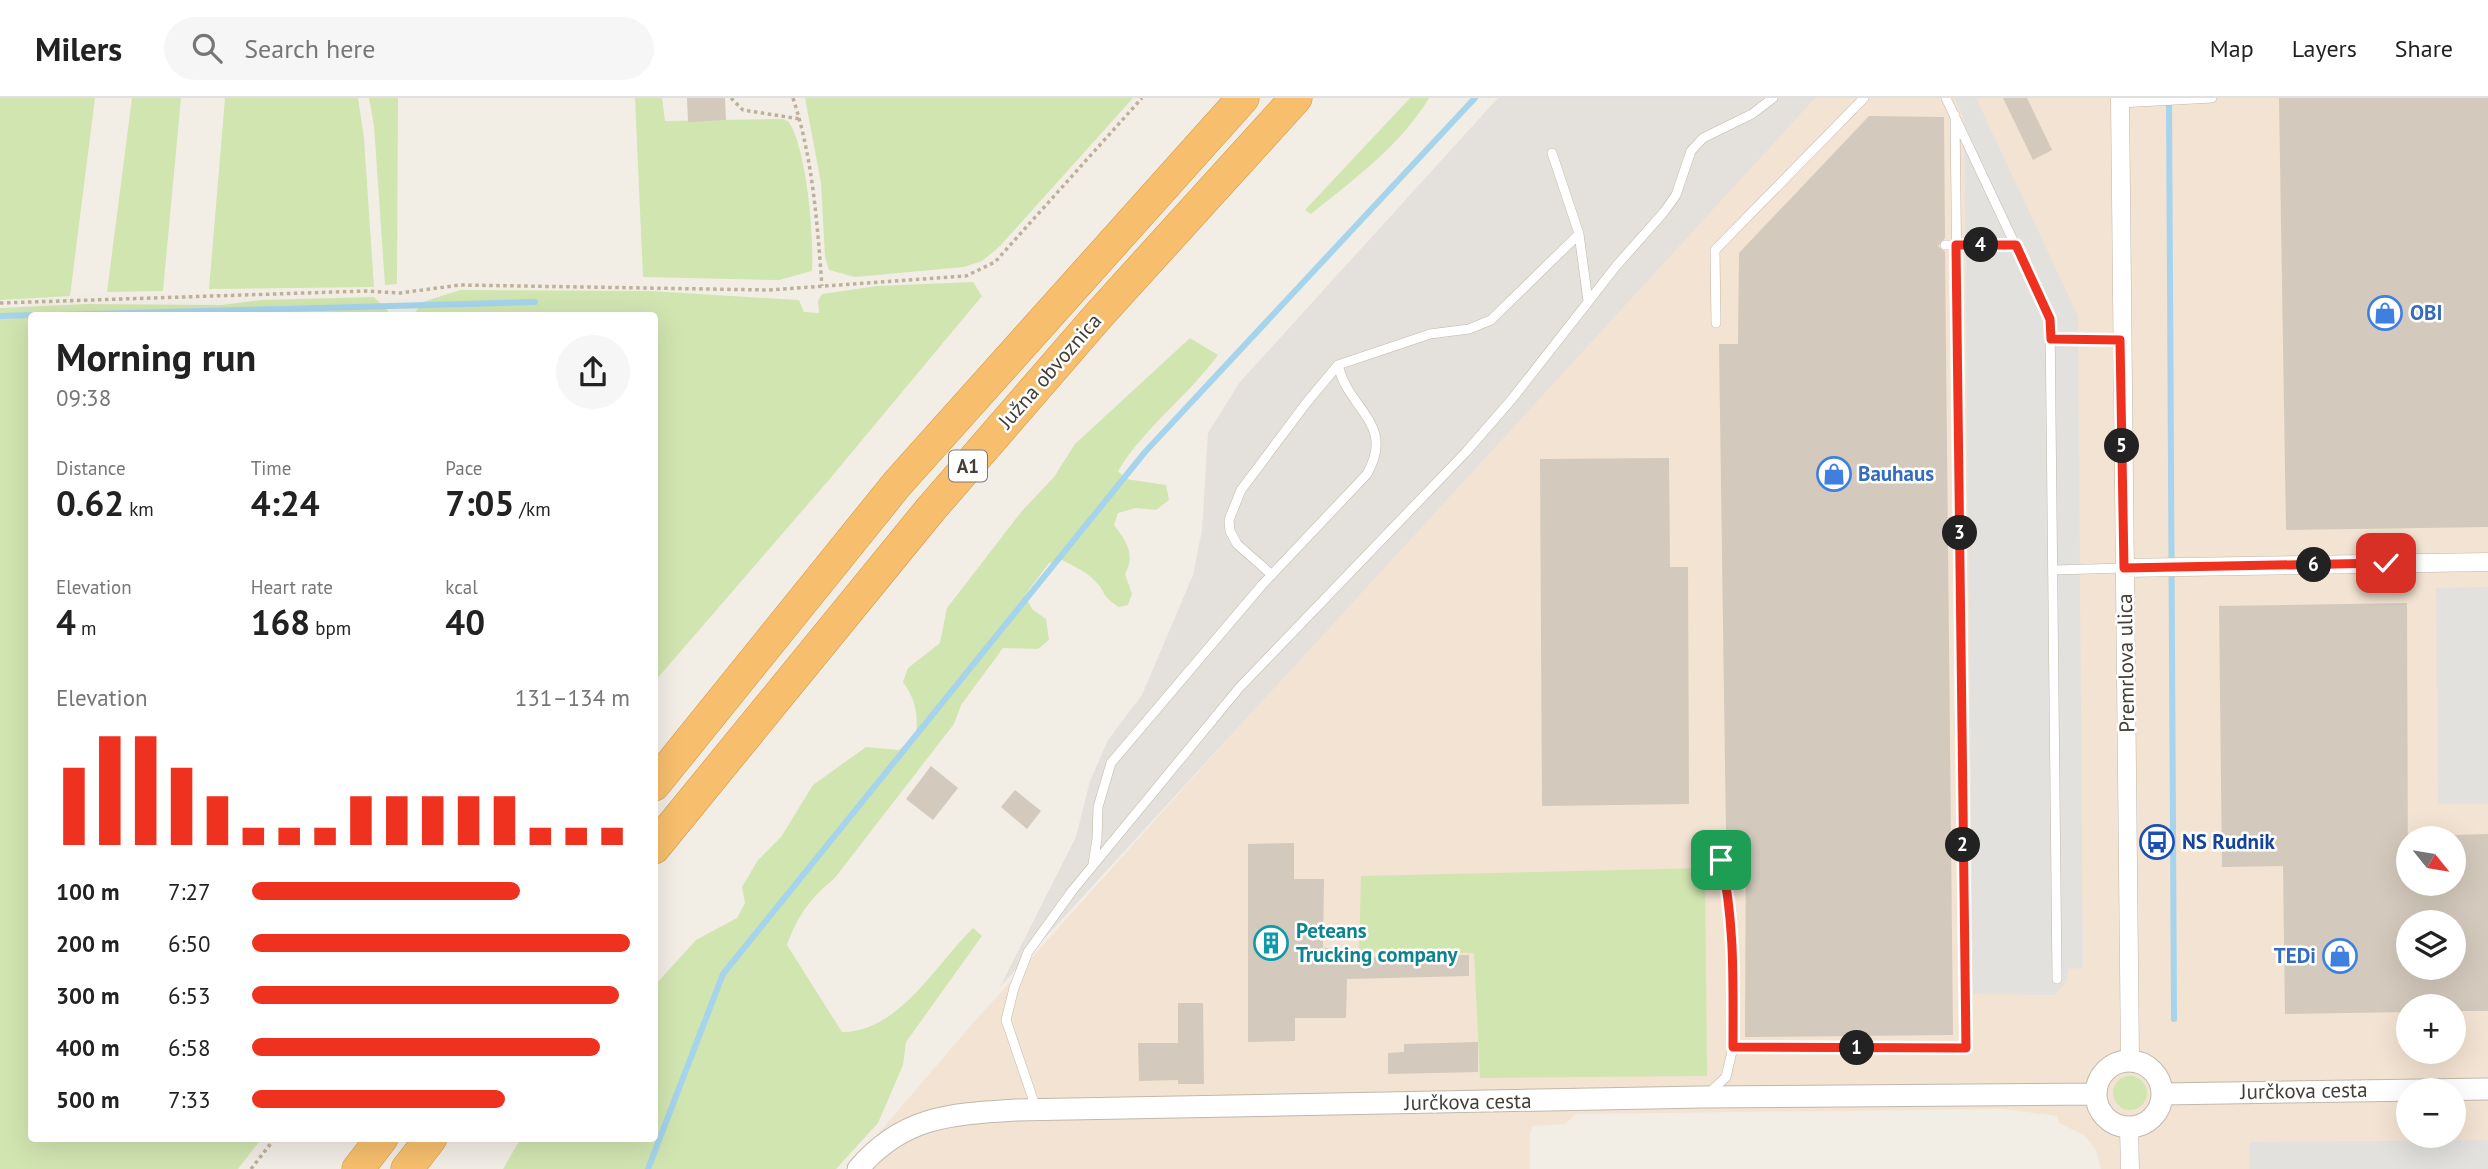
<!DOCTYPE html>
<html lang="en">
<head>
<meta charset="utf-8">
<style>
  :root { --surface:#fff; --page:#f6f6f6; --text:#222; --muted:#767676; --line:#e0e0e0; --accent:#ef3120 }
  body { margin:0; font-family:"PT Sans",sans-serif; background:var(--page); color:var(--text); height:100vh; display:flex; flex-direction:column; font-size:26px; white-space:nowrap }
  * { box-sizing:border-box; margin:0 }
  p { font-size:23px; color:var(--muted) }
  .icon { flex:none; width:38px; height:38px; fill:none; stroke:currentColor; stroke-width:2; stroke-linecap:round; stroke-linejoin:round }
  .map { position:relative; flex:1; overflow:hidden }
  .details { position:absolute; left:28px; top:214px; width:630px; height:830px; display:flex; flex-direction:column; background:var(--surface); border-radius:7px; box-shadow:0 7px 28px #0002 }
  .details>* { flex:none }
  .needle { width:46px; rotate:120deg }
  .buttons { position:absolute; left:2396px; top:728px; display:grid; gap:14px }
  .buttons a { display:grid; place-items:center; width:70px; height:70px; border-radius:50%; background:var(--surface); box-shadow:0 7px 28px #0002; font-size:35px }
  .pin { position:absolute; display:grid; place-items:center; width:60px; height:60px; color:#fff; margin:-30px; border-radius:14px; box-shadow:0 4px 10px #0006 }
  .km { position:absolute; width:35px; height:35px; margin:-18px; border-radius:50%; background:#222; color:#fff; font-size:19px; line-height:35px; text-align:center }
  .round { display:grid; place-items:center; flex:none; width:74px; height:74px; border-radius:37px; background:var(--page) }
  .headline { display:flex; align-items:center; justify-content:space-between; height:119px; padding:0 28px }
  h1 { font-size:38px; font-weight:700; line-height:52px }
  .stats { display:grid; grid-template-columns:repeat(3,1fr); gap:10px; height:119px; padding:7px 28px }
  .stats div { display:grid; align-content:center }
  .stats b { font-size:35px; font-weight:700 }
  .stats small { font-size:19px; font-weight:400 }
  .stats p { font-size:19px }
  .chart { height:196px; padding:14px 28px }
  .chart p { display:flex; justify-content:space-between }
  .chart svg { width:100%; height:126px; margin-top:7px; stroke:var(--accent); stroke-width:6 }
  ul { padding:0 28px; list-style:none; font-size:23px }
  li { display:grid; grid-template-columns:112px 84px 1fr; align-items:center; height:52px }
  li i { height:18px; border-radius:9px; background:var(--accent) }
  header { display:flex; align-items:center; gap:42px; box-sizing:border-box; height:98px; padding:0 35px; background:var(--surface); border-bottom:2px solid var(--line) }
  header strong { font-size:33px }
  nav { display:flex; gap:38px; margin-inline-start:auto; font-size:24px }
  .search { width:490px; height:63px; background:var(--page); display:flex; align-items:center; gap:18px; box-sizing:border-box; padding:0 24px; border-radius:38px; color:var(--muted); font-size:26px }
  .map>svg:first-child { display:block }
</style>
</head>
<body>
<header>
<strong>Milers</strong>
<div class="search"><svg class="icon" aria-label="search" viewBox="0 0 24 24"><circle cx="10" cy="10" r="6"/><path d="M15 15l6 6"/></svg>Search here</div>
<nav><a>Map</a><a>Layers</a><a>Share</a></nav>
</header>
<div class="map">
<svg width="2488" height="1071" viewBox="0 0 2488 1071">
  <rect width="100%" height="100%" fill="#f2eee6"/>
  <path fill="#f3e3d2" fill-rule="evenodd" d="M 1813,0 L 2488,0 L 2488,1071 L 2101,1071 L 2096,1052 L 2085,1038 L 2059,1025 L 2057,1018 L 2002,1011 L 1576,1016 L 1565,1026 L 1533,1028 L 1530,1034 L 1530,1071 L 848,1071 L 974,924 L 1632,190 ZM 2408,740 L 2454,740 L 2454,786 L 2408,786 ZM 2408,824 L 2454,824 L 2454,870 L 2408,870 ZM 2408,908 L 2454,908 L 2454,954 L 2408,954 ZM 2408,992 L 2454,992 L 2454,1038 L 2408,1038 Z"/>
  <path fill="#e4e0db" d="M 1498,0 L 1815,0 L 1000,889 L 1076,739 L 1090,683 L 1108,642 L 1142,597 L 1193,477 L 1202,432 L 1208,335 L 1240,284 Z"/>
  <path fill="#d1e5b1" d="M 0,0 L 95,0 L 70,198 L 0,202 Z
    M 132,0 L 181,0 L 163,193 L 107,194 Z
    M 225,0 L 358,0 L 364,40 L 374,189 L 209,191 Z
    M 369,0 L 398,0 L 397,186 L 385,187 L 374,28 Z
    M 635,0 L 662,0 L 665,23 L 783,21 L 789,24 C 807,53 814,138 812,173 L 779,182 L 643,179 Z
    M 805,0 L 1133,0 L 1000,148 L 982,163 L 964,169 L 855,179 L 829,172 L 825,159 L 821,85 Z
    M 1410,0 L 1429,0 C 1401,47 1353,82 1311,116 L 1305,112 Z
    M 973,184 L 982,198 L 828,383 L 655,583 L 654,217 L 413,217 L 423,204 L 460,192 L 650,193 L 799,202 L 804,214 L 819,215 L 818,203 L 822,196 L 877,188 Z
    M 374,199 L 388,213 L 387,217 L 32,217 L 32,1040 L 262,1040 L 238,1071 L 0,1071 L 0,210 L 86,206 L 221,207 L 261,202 Z
    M 1190,240 L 1218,257 C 1187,299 1145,329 1118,373 L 1126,381 L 1166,387 L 1169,402 L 1156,412 L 1136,410 L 1118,415 L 1114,427 C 1126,443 1136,456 1125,476 L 1132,496 L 1128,507 L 1119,509 C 1100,497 1108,497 1096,484 C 1088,474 1073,468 1062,462 L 1049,465 L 1025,497 L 1032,511 L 1046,521 L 1049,542 L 1038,551 L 1003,550 L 961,607 L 954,626 L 834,781 C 811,799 797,819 787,847 L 842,934 C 898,935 937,865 973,830 L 982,838 L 906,944 L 903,967 L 878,1025 L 836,1071 L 503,1071 L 521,1040 L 654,1040 L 655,887 L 696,842 L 737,820 L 745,805 L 742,789 L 758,762 L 781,739 L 813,687 L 866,649 L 899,652 L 916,638 C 918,616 916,602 903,584 L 908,570 L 940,545 L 947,510 L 1021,414 L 1054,379 L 1075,346 Z
    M 1705,770 L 1707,978 L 1480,980 L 1474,855 L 1359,854 L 1361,778 Z
    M2113 995a17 17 0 1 1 34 0a17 17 0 1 1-34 0Z"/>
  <path fill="#e3e1de" d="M 1955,0 L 1976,0 L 2078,218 L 2083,870 L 2068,871 L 2067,883 L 2055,897 L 1973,896 L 1964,21 Z
    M 2488,489 L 2488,706 L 2438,706 L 2436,490 Z
    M 2488,1042 L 2488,1071 L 2250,1071 L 2250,1044 Z"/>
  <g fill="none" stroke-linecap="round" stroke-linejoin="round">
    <path stroke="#a5d4ec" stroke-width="6" d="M 2169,0 L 2174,921
      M 56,217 L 535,204
      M 0,218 L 32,217
      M 648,1071 L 723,876 L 1145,354 L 1475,0"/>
  </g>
  <path fill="#d3c9bc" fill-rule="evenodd" d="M 687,0 L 725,0 L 726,22 L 688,24 Z
    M 2003,0 L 2027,0 L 2052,52 L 2033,62 Z
    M 2279,0 L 2488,0 L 2488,429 L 2286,432 Z
    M 1869,18 L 1944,19 L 1945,140 L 1938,148 L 1945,154 L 1953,937 L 1745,939 L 1746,736 L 1726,736 L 1719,246 L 1738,246 L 1739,155 Z
    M 1669,360 L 1670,469 L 1688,469 L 1689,706 L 1542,708 L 1540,361 Z
    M 2407,505 L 2408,786 L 2454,786 L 2454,737 L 2488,736 L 2488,913 L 2454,913 L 2454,908 L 2408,908 L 2408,914 L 2285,916 L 2283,768 L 2222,769 L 2219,508 ZM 2408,824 L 2454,824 L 2454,870 L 2408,870 Z
    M 931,668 L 958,690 L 933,722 L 906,701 Z
    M 1015,692 L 1041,713 L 1027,731 L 1001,709 Z
    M 1294,745 L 1294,781 L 1324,781 L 1323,850 L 1347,851 L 1347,859 L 1469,857 L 1469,878 L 1347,881 L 1346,920 L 1295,920 L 1295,943 L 1248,944 L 1248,746 Z
    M 1178,905 L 1203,905 L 1204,986 L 1178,986 L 1178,982 L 1139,983 L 1138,945 L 1178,945 Z
    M 1478,944 L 1478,974 L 1388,976 L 1388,955 L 1404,954 L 1404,946 Z"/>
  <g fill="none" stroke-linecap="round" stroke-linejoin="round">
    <g stroke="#c0b8ac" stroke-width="10">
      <path id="service" d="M 1946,0 L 2050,221 L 2057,881
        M 2120,5 L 2212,0
        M 1552,55 L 1579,136 L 1588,203
        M 1945,147 L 2016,147
        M 1716,225 L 1715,152 L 1864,0
        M 2051,241 L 2121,242
        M 2054,472 L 2124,470
        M 1272,477 L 1237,446 L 1230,433 L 1229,422 L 1241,392 L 1307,304 L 1338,267 L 1430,236 L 1469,231 L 1491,222 L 1579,136
        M 1093,766 L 1097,741 L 1098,709 L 1111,665 L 1262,487 L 1367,376 C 1396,325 1348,312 1338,267
        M 1733,949 L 1966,950 L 1955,17
        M 1710,994 L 1726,979 L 1733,949 L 1729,795 L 1714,740
        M 1036,1010 L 1006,922 L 1014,890 L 1028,854 L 1072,793 L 1239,590 L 1466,354 L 1512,301 L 1617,167 L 1664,114 L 1676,97 L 1691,53 L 1703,40 L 1752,16 L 1773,0"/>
    </g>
    <g stroke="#c0b8ac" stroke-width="19">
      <path id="minor" d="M 2120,0 L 2130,962
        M 2124,470 L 2488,464
        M 2129,1030 L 2130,1071"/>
    </g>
    <g stroke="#c0b8ac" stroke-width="23">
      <path id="tertiary" d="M2096 996a33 33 0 1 1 66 0a33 33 0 1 1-66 0Z
        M 2163,996 L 2488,991
        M 858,1071 C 903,1018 951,1016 1016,1012 L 1702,999 L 2096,996"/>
    </g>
    <g stroke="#d5933d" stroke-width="33">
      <path id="motorway" d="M 654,687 L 897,386 L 1243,0
        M 654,750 L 930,412 L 1099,217 L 1296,0
        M 358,1071 L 382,1040
        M 407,1071 L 431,1040"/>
    </g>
    <path stroke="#beb09b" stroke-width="3.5" stroke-dasharray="3.5 3.5" stroke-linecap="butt" d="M 731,0 L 743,12 L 800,21
      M 793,0 C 813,61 817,124 822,188
      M 0,205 L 365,193 L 400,195 L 460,187 L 769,192 L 966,178 L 995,164 L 1142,0
      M 251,1071 L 275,1040"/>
    <use href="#service" stroke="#fff" stroke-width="9"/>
    <use href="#minor" stroke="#fff" stroke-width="18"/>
    <use href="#tertiary" stroke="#fff" stroke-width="21"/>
    <use href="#motorway" stroke="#f7bf6d" stroke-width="32"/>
  </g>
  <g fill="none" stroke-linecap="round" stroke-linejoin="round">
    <g stroke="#fff" stroke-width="14">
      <path id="route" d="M 1721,762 C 1735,823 1733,886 1733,949 L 1966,950 L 1956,147 L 2016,147 L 2050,221 L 2051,241 L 2120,242 L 2124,470 L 2386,465"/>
    </g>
    <use href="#route" stroke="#ef3120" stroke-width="9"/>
  </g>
  <defs>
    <g id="shop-ring" transform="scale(1.75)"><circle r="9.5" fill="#fff" stroke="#3f7fe0" stroke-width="1.5"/><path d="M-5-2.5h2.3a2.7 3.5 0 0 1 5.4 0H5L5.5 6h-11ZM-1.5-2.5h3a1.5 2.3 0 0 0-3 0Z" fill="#3f7fe0"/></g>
    <g id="bus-ring" transform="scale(1.75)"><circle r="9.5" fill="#fff" stroke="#1a4fb4" stroke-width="1.5"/><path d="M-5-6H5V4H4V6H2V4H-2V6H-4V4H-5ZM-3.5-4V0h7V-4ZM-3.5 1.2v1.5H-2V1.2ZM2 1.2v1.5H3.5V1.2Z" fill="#1a4fb4"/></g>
    <g id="building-ring" transform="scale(1.75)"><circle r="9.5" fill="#fff" stroke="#0f9aa8" stroke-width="1.5"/><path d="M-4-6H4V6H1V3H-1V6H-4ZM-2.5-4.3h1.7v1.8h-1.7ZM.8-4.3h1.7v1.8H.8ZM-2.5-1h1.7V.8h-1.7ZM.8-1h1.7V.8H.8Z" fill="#0f9aa8"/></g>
  </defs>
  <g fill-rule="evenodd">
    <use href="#shop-ring" x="2385" y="215"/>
    <use href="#shop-ring" x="1834" y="376"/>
    <use href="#bus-ring" x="2157" y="744"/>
    <use href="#building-ring" x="1271" y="845"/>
    <use href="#shop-ring" x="2340" y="858"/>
  </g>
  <g text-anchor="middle" stroke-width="5" stroke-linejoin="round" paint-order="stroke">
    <rect fill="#fff" stroke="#7d7872" stroke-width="2" x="949" y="352.5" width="38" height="31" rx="5"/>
    <g font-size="19" font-weight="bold" fill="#453e36">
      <text x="968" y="375">A1</text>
    </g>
    <g font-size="21" font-weight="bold" fill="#366cbe" stroke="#fff" text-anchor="start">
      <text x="2410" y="222">OBI</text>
      <text x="1858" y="383">Bauhaus</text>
      <text x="2316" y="865" text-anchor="end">TEDi</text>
    </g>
    <g font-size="21" fill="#453e36" stroke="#fff">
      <text transform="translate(1050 273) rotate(-49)" y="7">Južna obvoznica</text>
      <text transform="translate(2126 565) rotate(-91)" y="7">Premrlova ulica</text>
      <text transform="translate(2304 993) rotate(-1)" y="7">Jurčkova cesta</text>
      <text transform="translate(1468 1004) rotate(-1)" y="7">Jurčkova cesta</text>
    </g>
    <g font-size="21" font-weight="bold" fill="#164399" stroke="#fff" text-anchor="start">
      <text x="2182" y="751">NS Rudnik</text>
    </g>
    <g font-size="21" font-weight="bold" fill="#0d838f" stroke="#fff" text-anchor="start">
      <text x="1296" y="840">Peteans<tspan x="1296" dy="24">Trucking company</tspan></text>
    </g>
  </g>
</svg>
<div class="buttons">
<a><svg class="needle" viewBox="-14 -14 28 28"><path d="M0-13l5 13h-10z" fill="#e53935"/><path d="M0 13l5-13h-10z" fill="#767676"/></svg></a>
<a><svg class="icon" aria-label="layers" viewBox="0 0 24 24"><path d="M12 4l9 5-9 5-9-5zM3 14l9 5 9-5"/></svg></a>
<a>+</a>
<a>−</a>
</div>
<div class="pin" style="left:1721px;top:762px;background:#1e9e55"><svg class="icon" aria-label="arrive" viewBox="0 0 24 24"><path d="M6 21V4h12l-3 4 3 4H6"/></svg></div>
<div class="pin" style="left:2386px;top:465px;background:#d93025"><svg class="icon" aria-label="check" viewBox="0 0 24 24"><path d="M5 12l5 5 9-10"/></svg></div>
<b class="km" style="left:1857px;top:950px">1</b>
<b class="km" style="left:1963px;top:747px">2</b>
<b class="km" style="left:1960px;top:435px">3</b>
<b class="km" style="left:1981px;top:147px">4</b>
<b class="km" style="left:2122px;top:348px">5</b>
<b class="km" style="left:2314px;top:467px">6</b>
<section class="details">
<div class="headline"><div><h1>Morning run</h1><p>09:38</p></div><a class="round"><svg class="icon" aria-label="share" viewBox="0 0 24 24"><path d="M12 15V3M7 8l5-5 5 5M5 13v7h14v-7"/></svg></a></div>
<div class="stats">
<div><p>Distance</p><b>0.62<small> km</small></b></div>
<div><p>Time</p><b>4:24</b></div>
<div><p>Pace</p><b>7:05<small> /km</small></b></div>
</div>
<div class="stats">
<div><p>Elevation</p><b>4<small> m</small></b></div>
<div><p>Heart rate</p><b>168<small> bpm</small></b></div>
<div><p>kcal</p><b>40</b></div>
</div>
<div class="chart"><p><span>Elevation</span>131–134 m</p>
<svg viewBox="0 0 160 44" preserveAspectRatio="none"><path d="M5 44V17M15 44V6M25 44V6M35 44V17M45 44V27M55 44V38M65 44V38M75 44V38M85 44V27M95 44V27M105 44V27M115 44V27M125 44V27M135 44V38M145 44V38M155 44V38"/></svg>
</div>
<ul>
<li><b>100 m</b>7:27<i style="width:71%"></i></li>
<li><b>200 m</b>6:50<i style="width:100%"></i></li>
<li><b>300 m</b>6:53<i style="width:97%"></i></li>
<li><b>400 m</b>6:58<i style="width:92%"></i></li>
<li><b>500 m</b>7:33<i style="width:67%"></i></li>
</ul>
</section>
</div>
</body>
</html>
